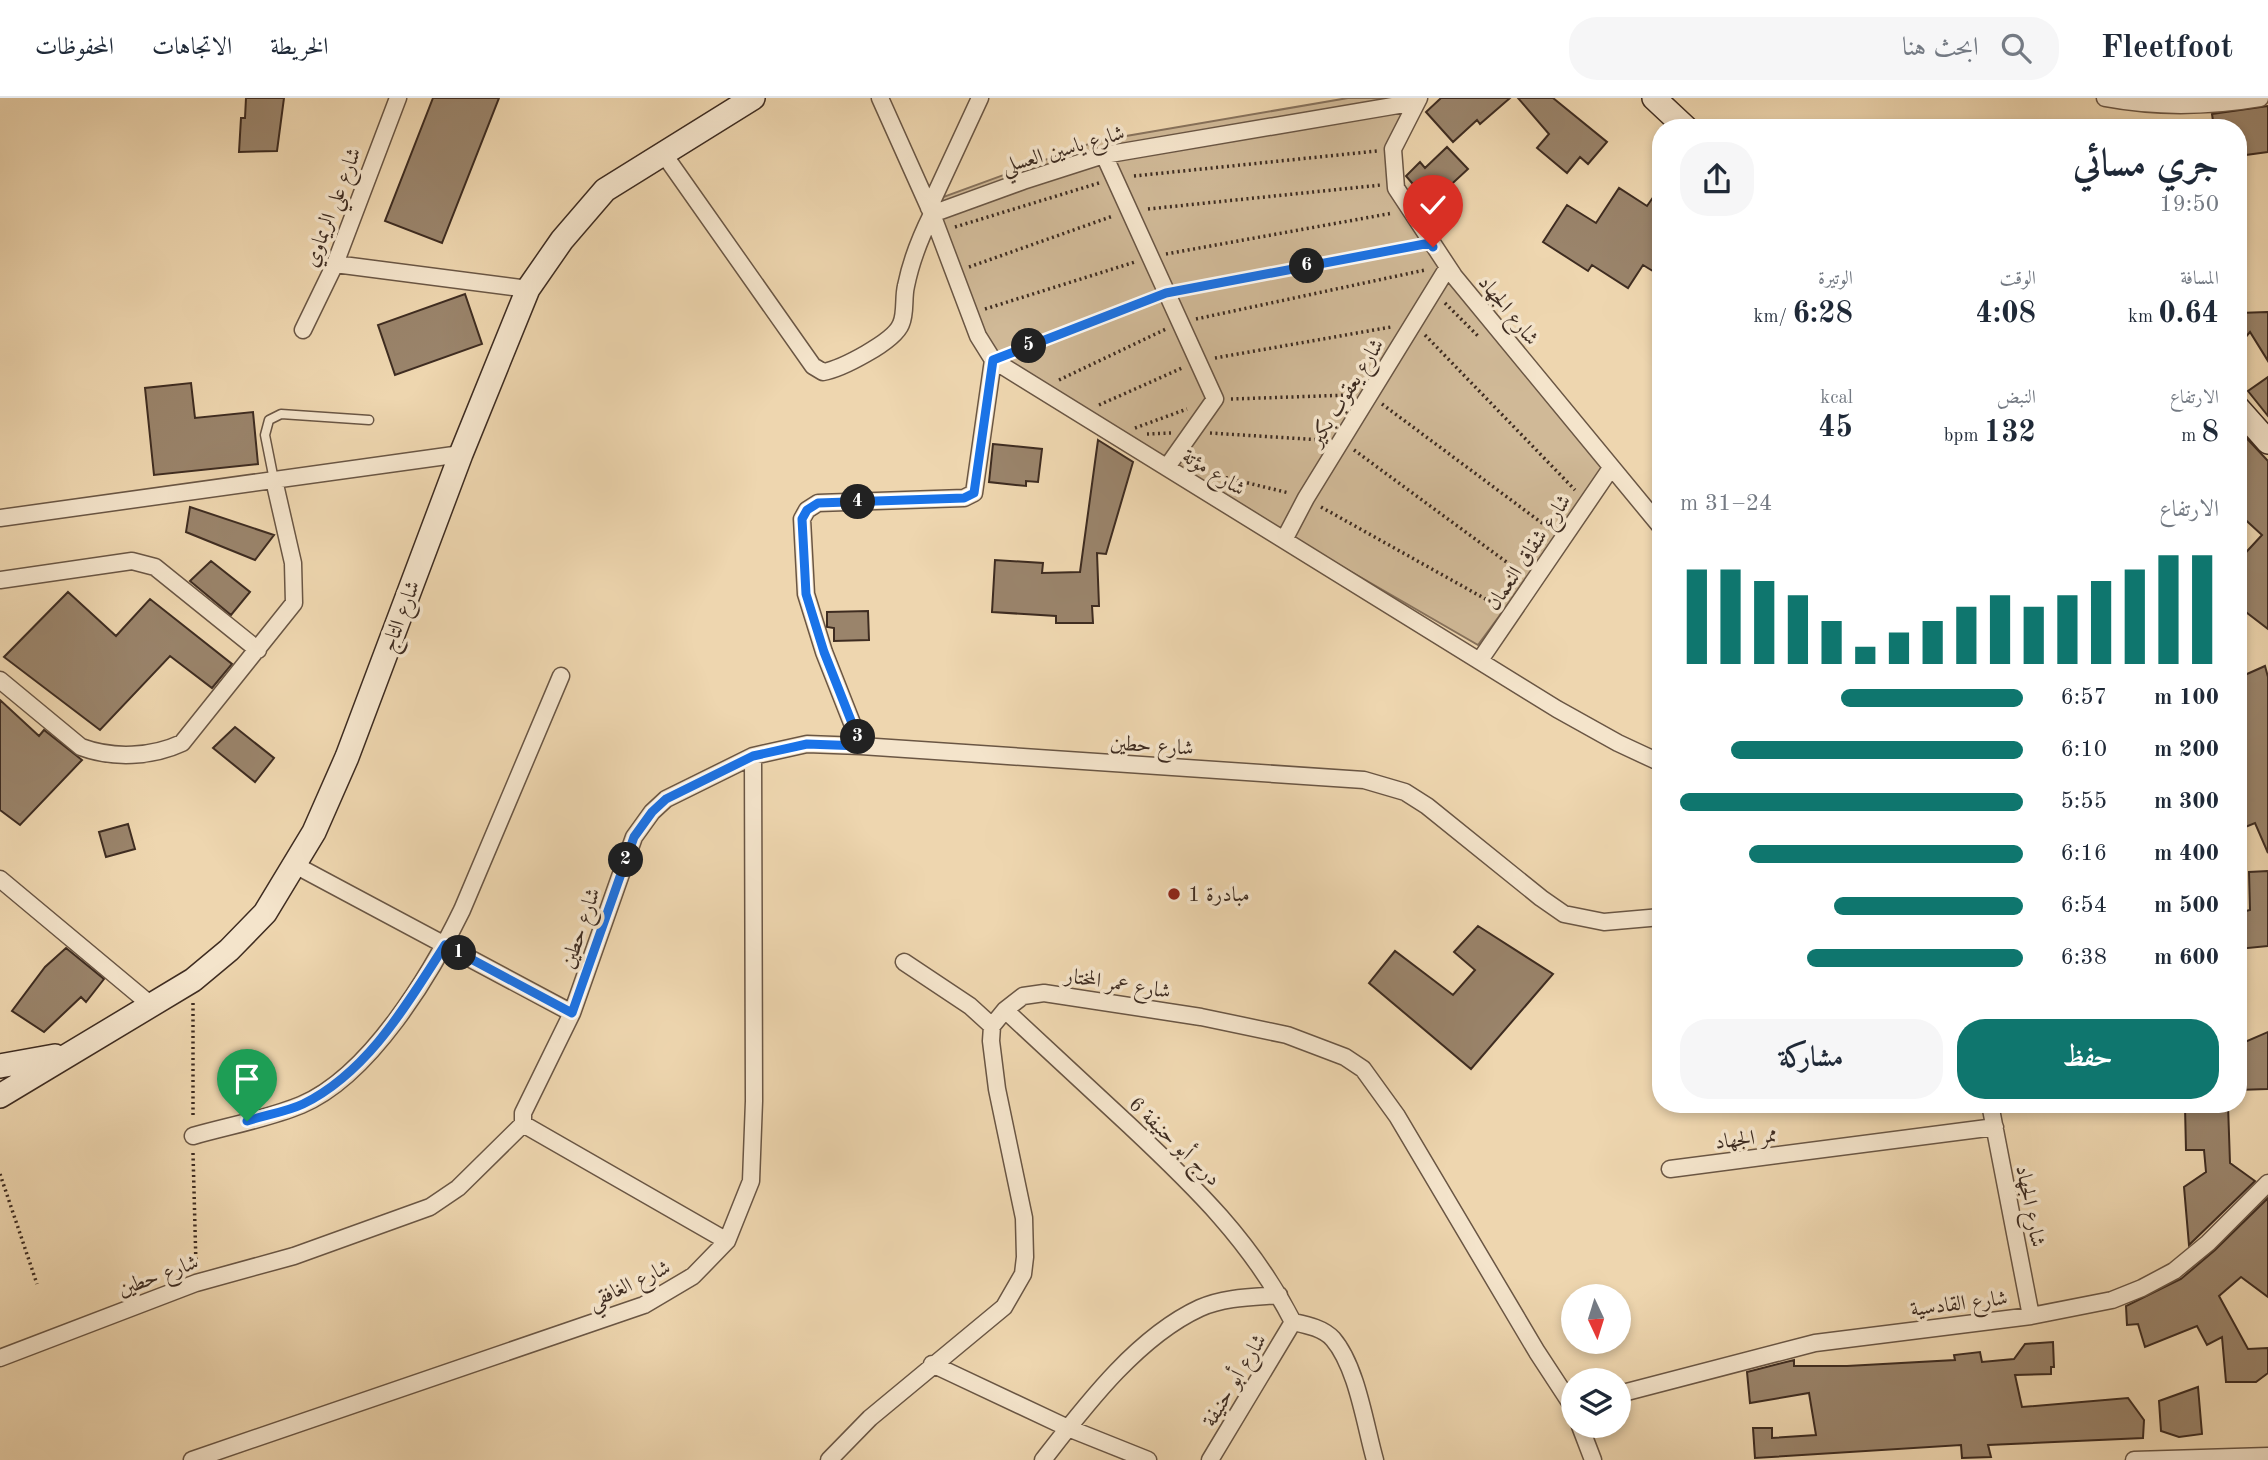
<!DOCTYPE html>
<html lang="ar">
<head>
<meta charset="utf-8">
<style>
  :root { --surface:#fff; --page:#f6f6f7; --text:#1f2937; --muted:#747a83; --line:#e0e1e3; --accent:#0f766e }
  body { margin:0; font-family:"Old Standard TT",Amiri,serif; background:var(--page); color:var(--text); direction:rtl; height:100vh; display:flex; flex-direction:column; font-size:26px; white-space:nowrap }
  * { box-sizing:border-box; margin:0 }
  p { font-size:23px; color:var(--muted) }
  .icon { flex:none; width:38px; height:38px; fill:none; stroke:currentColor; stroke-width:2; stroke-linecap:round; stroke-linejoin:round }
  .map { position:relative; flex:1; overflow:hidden; direction:ltr }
  .details { position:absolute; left:1652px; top:21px; width:595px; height:994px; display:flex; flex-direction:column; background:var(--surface); border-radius:28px; box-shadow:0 4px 10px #0003; direction:rtl }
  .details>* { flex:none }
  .needle { width:46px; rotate:176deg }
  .fabs { position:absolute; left:1561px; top:1186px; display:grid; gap:14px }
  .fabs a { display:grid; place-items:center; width:70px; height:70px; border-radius:50%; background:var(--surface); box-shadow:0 4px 10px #0003; font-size:35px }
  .pin { position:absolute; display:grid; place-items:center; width:60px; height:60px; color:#fff; margin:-72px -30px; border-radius:50% 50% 50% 0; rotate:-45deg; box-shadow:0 0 7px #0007 }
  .pin .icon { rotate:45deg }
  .km { position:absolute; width:35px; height:35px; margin:-18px; border-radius:50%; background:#222; color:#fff; font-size:19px; line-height:35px; text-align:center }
  .round { display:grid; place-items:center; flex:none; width:74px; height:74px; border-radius:28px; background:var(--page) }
  .overview { display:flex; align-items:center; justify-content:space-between; height:119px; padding:0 28px }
  h1 { font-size:38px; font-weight:700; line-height:52px }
  .metrics { display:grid; grid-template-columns:repeat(3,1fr); gap:10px; height:119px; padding:7px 28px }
  .metrics div { display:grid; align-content:center }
  .metrics b { font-size:30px; font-weight:700 }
  .metrics small { font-size:19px; font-weight:400 }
  .metrics p { font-size:19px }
  .chart { height:196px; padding:14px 28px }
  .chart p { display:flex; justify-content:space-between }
  .chart svg { width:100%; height:126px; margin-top:7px; stroke:var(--accent); stroke-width:6 }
  .action { display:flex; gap:14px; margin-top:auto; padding:14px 28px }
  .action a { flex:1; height:80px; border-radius:28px; background:var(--accent); color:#fff; font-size:28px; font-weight:700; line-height:80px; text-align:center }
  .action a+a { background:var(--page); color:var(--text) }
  ul { padding:0 28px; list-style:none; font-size:23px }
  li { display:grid; grid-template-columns:112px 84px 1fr; align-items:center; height:52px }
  li i { height:18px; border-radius:9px; background:var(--accent) }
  header { display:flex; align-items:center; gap:42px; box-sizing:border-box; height:98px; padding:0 35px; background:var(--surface); border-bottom:2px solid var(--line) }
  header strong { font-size:33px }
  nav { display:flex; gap:38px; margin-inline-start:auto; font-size:24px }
  .search { width:490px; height:63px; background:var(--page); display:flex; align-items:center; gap:18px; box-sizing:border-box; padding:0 24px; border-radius:28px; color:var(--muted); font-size:26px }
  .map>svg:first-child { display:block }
</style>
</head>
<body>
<header>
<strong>Fleetfoot</strong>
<div class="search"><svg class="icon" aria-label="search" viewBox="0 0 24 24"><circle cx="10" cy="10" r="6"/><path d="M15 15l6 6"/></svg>ابحث هنا</div>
<nav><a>الخريطة</a><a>الاتجاهات</a><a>المحفوظات</a></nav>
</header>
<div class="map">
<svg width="2268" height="1362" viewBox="0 0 2268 1362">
  <rect width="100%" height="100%" fill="#eed6af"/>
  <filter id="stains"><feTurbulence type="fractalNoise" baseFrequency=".00286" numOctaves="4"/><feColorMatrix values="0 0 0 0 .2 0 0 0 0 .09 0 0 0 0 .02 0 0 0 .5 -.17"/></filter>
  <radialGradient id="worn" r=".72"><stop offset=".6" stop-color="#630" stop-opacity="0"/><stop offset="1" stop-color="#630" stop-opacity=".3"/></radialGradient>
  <path fill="#d0b997" stroke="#87725c" stroke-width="2" d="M 1348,0 L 1414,0 L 1388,87 L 1611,366 L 1478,547 L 1284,435 L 992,258 L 935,102 L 1097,43 Z"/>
  <path fill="#9a846b" stroke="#3e2c21" stroke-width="2" d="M 246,0 L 284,0 L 277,53 L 239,54 L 241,20 L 245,20 Z
    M 433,0 L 499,0 L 442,145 L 385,123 Z
    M 1441,0 L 1510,0 L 1480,26 L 1477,22 L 1453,44 L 1426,14 Z
    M 1518,0 L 1553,0 L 1607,44 L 1588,66 L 1580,59 L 1567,75 L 1537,50 L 1549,36 Z
    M 2268,8 L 2268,54 L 2238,58 L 2238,30 L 2214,30 L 2212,16 Z
    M 1447,49 L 1468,71 L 1430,106 L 1406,78 L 1420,64 L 1425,70 Z
    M 1661,88 L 1661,167 L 1656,175 L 1643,167 L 1628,190 L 1592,167 L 1588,173 L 1543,144 L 1567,107 L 1596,125 L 1619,90 L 1647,108 Z
    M 465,196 L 482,246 L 395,277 L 378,227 Z
    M 2267,214 L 2268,214 L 2268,263 L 2250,234 L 2238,248 L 2239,215 Z
    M 2268,279 L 2268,318 L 2248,293 Z
    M 191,285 L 195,320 L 253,314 L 258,366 L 154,377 L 145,290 Z
    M 2238,331 L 2268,363 L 2268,531 L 2238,508 L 2238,463 L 2262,437 L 2238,415 Z
    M 1098,342 L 1133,364 L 1106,456 L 1097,455 L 1099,508 L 1092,508 L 1093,525 L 1056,525 L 1056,518 L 992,514 L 995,462 L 1043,465 L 1042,475 L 1080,474 Z
    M 993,346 L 1042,351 L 1038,384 L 1026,383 L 1026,388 L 989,384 Z
    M 190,409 L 274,437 L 255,462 L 186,434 Z
    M 211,463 L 250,494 L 231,517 L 190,483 Z
    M 68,494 L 116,538 L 150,501 L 232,566 L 212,590 L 170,558 L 100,632 L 4,559 Z
    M 868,513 L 869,542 L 834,543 L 834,530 L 827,529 L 827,514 Z
    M 2265,568 L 2268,579 L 2268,755 L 2255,725 L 2238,732 L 2238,580 Z
    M 0,602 L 39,638 L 44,632 L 82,662 L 20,727 L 0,712 Z
    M 235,629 L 274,660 L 255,684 L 213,650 Z
    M 128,726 L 135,751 L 106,759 L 99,734 Z
    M 2268,773 L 2268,848 L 2238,851 L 2238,815 L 2250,812 L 2249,774 Z
    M 1478,828 L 1553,876 L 1471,971 L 1369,885 L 1395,853 L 1453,897 L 1475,872 L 1454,854 Z
    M 66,850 L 104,881 L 86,904 L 81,899 L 44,934 L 12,913 L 45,869 Z
    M 2268,934 L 2268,991 L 2238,992 L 2238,947 Z
    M 2228,1007 L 2230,1065 L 2255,1083 L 2189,1147 L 2184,1089 L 2206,1074 L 2204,1052 L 2186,1052 L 2185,1009 Z
    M 2268,1100 L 2268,1199 L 2241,1179 L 2219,1198 L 2248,1251 L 2268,1250 L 2268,1275 L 2256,1284 L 2226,1284 L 2222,1239 L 2207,1247 L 2197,1228 L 2145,1249 L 2138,1226 L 2127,1227 L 2126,1208 L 2181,1181 L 2215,1152 Z
    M 2053,1244 L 2054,1269 L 2051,1269 L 2051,1276 L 2015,1277 L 2022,1309 L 2128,1300 L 2144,1322 L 2143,1340 L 1988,1347 L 1991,1359 L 1962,1360 L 1961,1347 L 1755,1360 L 1753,1330 L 1772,1330 L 1772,1340 L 1816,1337 L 1809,1295 L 1750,1305 L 1747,1274 L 1794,1262 L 1794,1268 L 1847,1268 L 1955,1262 L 1954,1257 L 1980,1254 L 1982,1264 L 2014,1261 L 2025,1246 Z
    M 2198,1289 L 2202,1336 L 2179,1339 L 2161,1333 L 2159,1303 Z"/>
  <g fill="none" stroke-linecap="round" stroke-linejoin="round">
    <g stroke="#6a5644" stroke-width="11">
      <path id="lane" d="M 274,382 L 265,337 L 269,322 L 281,316 L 369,322"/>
    </g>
    <g stroke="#6a5644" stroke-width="19">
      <path id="street" d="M 880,0 L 932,116 L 978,238 L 993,262 L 1557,611 L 1618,645 L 1661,665
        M 1419,0 L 1393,51 L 1396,90 L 1454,178 L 1661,429
        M 2105,0 C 2158,10 2207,9 2260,0
        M 663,55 L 813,268 L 823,274 C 841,271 894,244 901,226 C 906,215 903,200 906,188 C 911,163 920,140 932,116 L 1023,83 L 1104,57 L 1416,4
        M 1104,57 L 1215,301 L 1167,369
        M 929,110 L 980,0
        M 335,166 L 528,191
        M 303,232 L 335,166 L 398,0
        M 0,420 L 461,356
        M 1284,442 L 1306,400 L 1448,169
        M 0,482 L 132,463 L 155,469 L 258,552
        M 1480,562 L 1611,370
        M 0,582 L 81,649 C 113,661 152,659 182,645 L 294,505 L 293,465 L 274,382
        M 861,648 L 824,554 L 806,496 L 802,421 L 807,412 L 818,405 L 964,400 L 974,395 L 993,262
        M 295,767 L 572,915
        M 0,781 L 151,907
        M 904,864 L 970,908 L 992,928
        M 1005,912 C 1047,951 1088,989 1130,1028 C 1195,1089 1252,1144 1293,1224
        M 1990,1006 L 2031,1218
        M 523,1026 L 727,1143
        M 193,1038 C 228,1028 267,1021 301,1007 C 370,978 431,876 462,812 L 561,578
        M 1670,1071 L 1995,1029
        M 1293,1224 C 1307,1227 1323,1230 1333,1241 C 1357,1269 1365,1327 1375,1362
        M 0,1260 L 196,1185 L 294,1158 L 430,1109 L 458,1090 L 523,1026 L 523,1015 L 572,915 L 634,739 L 652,714 L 666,701 L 753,658 L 807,646 L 861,648 L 1364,682 L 1405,694 L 1427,708 L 1541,800 L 1564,816 L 1604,824 L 1661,819
        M 932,1266 L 1068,1330 L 1148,1362
        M 1619,1296 L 1815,1245 L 2031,1218 L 2112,1202 L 2142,1190 L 2174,1173 L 2208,1145 L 2268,1085
        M 1580,1328 L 1593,1362
        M 192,1362 L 644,1207 L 693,1178 L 727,1143 L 751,1083 L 754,1003 L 753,658
        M 829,1362 L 870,1320 L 1004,1209 L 1023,1176 L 1025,1159 L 1024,1120 L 997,991 L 991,943 L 992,928 L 1005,912 L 1023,898 L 1044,895 L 1201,919 L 1287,937 L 1345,959 L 1363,971 L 1397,1018 L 1537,1254 L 1573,1309
        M 1043,1362 C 1085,1308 1137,1239 1200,1210 C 1224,1199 1254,1199 1279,1197
        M 1210,1362 L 1293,1224
        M 2134,1362 L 2268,1358"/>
    </g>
    <g stroke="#3e2c21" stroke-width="26">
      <path id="secondary" d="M 1654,0 L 1686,30
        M 2238,310 L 2268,344
        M 0,968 L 55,958
        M 0,998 L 193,882 L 229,852 L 265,815 L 314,734 L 347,659 L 461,356 L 528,191 L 562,142 L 605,92 L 753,0"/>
    </g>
    <path stroke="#3e2c21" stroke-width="3.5" stroke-dasharray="2 3.5" stroke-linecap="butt" d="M 1134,78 L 1377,53
      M 1148,111 L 1381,87
      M 955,129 L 1099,85
      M 1166,156 L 1393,115
      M 969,169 L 1113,118
      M 1185,191 L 1415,148
      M 1445,205 L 1479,239
      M 985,211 L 1135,164
      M 1196,221 L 1425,172
      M 1425,237 L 1575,392
      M 1014,254 L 1151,201
      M 1215,260 L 1391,229
      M 1059,282 L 1166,231
      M 1231,301 L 1350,297
      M 1382,306 L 1550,431
      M 1099,307 L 1182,270
      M 1135,330 L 1187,311
      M 1210,335 L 1322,342
      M 1147,336 L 1171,335
      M 1354,352 L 1520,474
      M 1215,377 L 1289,395
      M 1321,409 L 1498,508
      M 193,905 L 193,1020
      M 193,1055 L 196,1167
      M 0,1076 L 37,1186"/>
    <use href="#lane" stroke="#f4e4cb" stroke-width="8"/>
    <use href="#street" stroke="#f4e4cb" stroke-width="16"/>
    <use href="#secondary" stroke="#f4e4cb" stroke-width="23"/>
  </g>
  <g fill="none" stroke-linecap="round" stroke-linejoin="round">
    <g stroke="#fff" stroke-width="14">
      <path id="route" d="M 247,1023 C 265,1017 286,1014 303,1006 C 368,974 407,906 445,847 L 572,915 L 634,739 L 652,714 L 666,701 L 753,658 L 807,646 L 861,648 L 824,554 L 806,496 L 802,421 L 807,412 L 818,405 L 964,400 L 974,395 L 993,262 L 1166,195 L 1430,145 L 1433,149"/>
    </g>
    <use href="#route" stroke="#1a73e8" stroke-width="9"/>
  </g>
  <circle fill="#8f2418" stroke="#f4e4cb" stroke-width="2.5" cx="1174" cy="796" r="7"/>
  <g text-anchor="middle" stroke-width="7" stroke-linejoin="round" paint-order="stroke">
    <g font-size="21" fill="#3e2c21" stroke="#f4e4cb">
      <text transform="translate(1063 51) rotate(-16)" y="7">شارع ياسين العسلي</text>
      <text transform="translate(332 109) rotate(-69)" y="7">شارع علي الريماوي</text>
      <text transform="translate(1509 212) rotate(51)" y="7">شارع الجهاد</text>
      <text transform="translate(1346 294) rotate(-58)" y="7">شارع يعقوب بكير</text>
      <text transform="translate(1214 374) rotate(32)" y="7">شارع مؤتة</text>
      <text transform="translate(1528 454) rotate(-56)" y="7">شارع شقاق النعمان</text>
      <text transform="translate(400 518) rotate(-69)" y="7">شارع التاج</text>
      <text transform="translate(1152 647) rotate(4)" y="7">شارع حطين</text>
      <text transform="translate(580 830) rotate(-71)" y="7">شارع حطين</text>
      <text transform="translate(1118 885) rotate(9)" y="7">شارع عمر المختار</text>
      <text transform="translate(1746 1040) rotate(-7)" y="7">ممر الجهاد</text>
      <text transform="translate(1175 1043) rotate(44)" y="7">درج أبو حنيفة 6</text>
      <text transform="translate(2031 1108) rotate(79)" y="7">شارع الجهاد</text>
      <text transform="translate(158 1177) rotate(-20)" y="7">شارع حطين</text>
      <text transform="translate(629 1186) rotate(-25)" y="7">شارع الغافقي</text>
      <text transform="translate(1959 1205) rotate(-7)" y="7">شارع القادسية</text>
      <text transform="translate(1234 1282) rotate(-59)" y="7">شارع أبو حنيفة</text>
    </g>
    <g font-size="21" fill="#3e2c21" stroke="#f4e4cb" text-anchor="start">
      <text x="1188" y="803">مبادرة 1</text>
    </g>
  </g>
  <rect width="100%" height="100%" filter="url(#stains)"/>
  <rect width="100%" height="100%" fill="url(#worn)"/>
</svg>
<div class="fabs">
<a><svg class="needle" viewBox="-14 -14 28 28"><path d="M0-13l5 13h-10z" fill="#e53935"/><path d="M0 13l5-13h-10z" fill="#747a83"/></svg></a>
<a><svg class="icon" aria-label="layers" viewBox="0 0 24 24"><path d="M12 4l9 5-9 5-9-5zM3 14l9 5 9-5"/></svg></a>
</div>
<div class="pin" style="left:247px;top:1023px;background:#1e9e55"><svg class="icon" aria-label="arrive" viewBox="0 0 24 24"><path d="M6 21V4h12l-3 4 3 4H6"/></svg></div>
<div class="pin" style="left:1433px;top:149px;background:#d93025"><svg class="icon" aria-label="check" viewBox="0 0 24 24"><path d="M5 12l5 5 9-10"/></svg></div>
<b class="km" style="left:459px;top:855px">1</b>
<b class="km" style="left:626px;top:762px">2</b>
<b class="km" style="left:858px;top:639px">3</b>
<b class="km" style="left:858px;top:404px">4</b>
<b class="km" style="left:1029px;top:248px">5</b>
<b class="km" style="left:1307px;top:168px">6</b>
<section class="details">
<div class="overview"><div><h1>جري مسائي</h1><p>19:50</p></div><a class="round"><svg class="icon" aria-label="share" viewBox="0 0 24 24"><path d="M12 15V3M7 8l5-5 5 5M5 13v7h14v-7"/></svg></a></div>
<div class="metrics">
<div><p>المسافة</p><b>0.64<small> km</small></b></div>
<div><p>الوقت</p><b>4:08</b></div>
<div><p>الوتيرة</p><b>6:28<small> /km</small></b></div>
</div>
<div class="metrics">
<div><p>الارتفاع</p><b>8<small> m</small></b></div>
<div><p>النبض</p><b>132<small> bpm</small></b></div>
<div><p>kcal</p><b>45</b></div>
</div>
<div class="chart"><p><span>الارتفاع</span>24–31 m</p>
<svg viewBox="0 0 160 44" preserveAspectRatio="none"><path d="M5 44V11M15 44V11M25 44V15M35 44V20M45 44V29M55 44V38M65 44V33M75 44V29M85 44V24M95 44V20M105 44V24M115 44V20M125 44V15M135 44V11M145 44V6M155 44V6"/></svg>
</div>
<ul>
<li><b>100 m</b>6:57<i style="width:53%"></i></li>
<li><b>200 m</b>6:10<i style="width:85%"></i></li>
<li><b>300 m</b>5:55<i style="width:100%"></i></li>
<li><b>400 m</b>6:16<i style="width:80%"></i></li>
<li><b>500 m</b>6:54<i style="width:55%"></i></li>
<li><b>600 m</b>6:38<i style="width:63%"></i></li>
</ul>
<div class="action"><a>حفظ</a><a>مشاركة</a></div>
</section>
</div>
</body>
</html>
